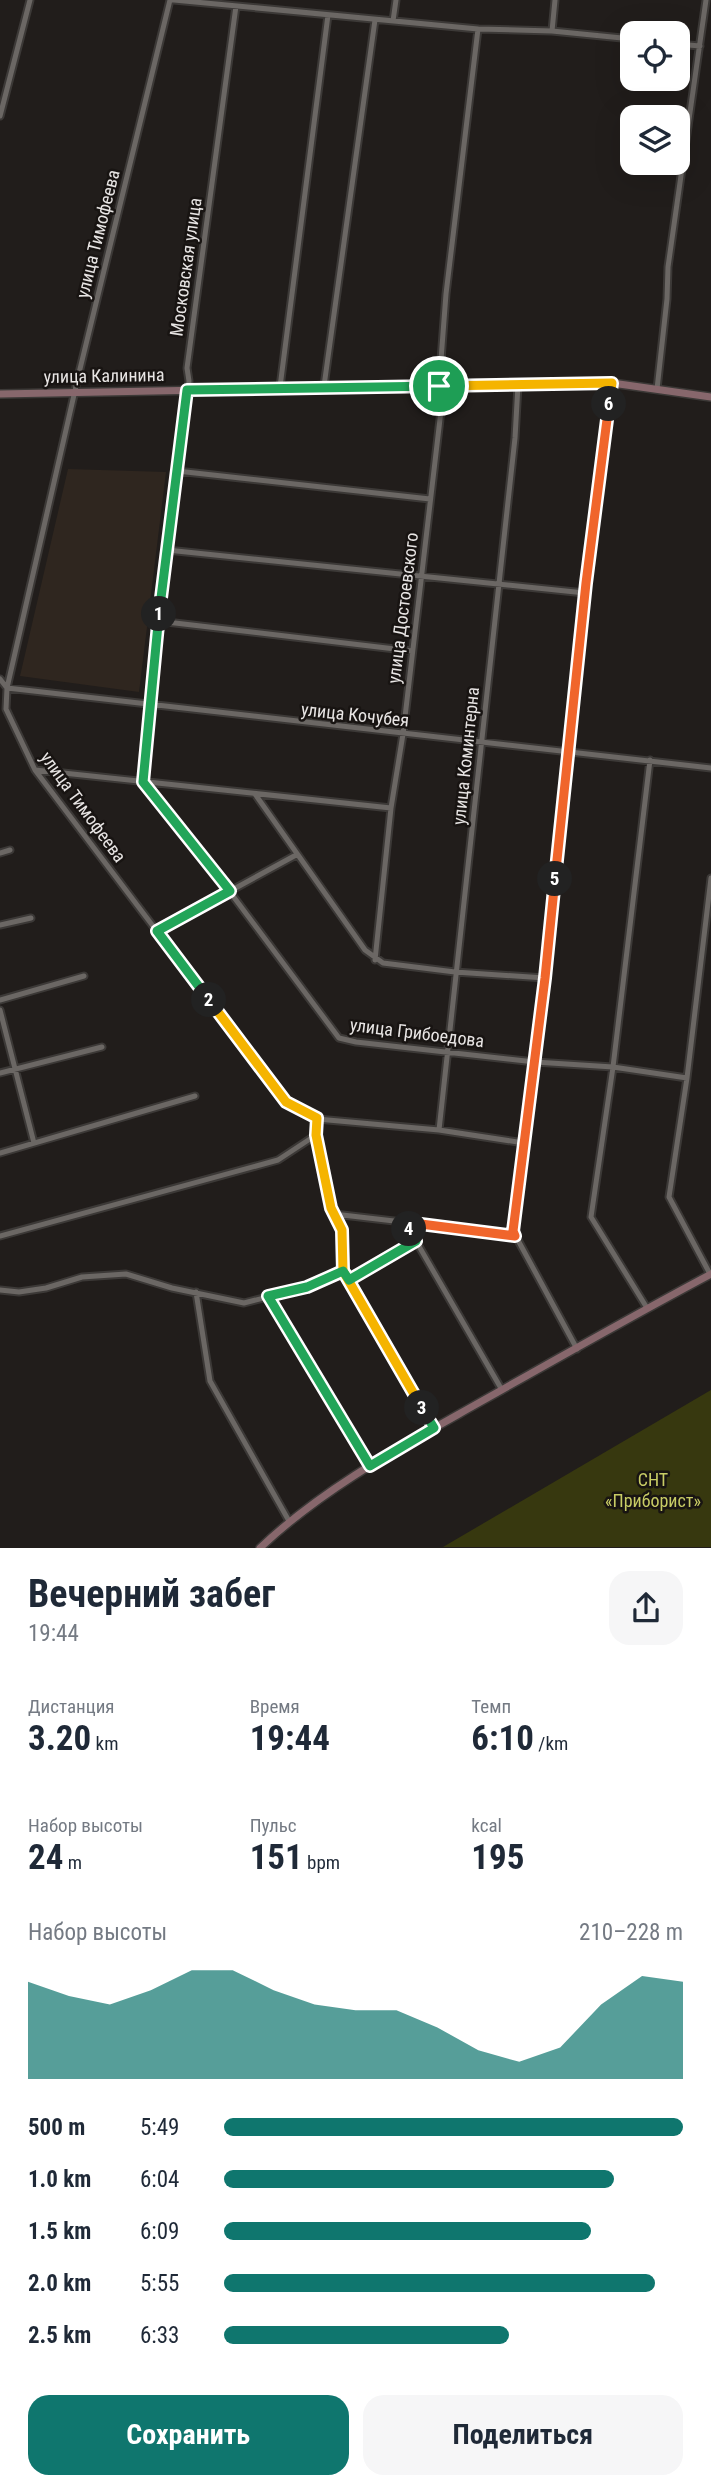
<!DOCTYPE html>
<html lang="ru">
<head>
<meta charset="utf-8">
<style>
  :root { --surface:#fff; --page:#f6f6f7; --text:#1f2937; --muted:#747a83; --accent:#0f766e }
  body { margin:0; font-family:"Roboto Condensed",sans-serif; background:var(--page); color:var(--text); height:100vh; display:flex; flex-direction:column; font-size:26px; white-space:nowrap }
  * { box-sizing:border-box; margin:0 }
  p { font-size:23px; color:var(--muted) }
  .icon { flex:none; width:38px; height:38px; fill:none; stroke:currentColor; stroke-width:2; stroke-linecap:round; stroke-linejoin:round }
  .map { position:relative; height:1548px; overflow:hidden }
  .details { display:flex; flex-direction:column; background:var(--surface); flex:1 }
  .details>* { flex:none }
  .fabs { position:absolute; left:620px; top:21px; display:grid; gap:14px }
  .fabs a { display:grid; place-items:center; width:70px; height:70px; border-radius:14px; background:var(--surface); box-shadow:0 7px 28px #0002; font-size:35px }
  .pin { position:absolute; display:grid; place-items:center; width:60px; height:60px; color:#fff; margin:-30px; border:4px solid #fff; border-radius:50%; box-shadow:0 2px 7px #0007 }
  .km { position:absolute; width:35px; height:35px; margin:-18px; border-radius:50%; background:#222; color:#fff; font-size:19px; line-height:35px; text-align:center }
  .round { display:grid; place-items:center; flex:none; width:74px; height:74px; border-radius:21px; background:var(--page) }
  .head { display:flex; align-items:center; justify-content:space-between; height:119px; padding:0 28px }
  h1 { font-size:38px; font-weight:700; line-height:52px }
  .stats { display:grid; grid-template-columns:repeat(3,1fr); gap:10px; height:119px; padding:7px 28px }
  .stats div { display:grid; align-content:center }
  .stats b { font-size:35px; font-weight:700 }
  .stats small { font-size:19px; font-weight:400 }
  .stats p { font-size:19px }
  .chart { height:196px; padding:14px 28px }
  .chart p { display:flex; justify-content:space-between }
  .chart svg { width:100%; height:126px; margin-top:7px; fill:var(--accent); opacity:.7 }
  .primary-button { display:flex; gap:14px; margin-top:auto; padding:14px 28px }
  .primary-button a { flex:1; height:80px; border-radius:21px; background:var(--accent); color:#fff; font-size:28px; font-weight:700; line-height:80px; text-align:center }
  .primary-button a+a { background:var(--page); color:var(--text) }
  ul { padding:0 28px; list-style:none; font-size:23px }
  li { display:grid; grid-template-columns:112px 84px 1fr; align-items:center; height:52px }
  li i { height:18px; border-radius:9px; background:var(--accent) }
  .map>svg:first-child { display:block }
</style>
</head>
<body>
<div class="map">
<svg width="711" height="1548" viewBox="0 0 711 1548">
  <rect width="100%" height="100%" fill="#211d1b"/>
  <path fill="#2f261f" d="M 68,469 L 166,472 L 139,692 L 20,676 Z"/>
  <path fill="#37380f" d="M 711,1390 L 711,1547 L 443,1547 Z"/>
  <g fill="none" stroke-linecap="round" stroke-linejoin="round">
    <g stroke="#3c3937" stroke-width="9">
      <path id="street" d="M 170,0 L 79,373 L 7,688 L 6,709 L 35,770 L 286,1102 L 317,1119 L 439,1130 L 524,1143
        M 174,0 L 478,29 L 552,31 L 632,39
        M 236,6 L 187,368 L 189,381 L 187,402 L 158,621 L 143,782 L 230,892 L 339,1038 L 356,1042 L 535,1062 L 613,1067 L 687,1078
        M 393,21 L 396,0
        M 552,31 L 555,0
        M 677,44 L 700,46
        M 0,116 L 30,0
        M 324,386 L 375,20
        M 439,386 L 446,294 L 478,29
        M 280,387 L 328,15
        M 657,389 L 667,299 L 668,267 L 706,0
        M 177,471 L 430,499
        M 167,550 L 585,593
        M 158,621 L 412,651
        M 0,679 L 7,688 L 711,768
        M 35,770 L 391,808
        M 255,794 L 365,950 L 383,963 L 455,972 L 545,978
        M 0,853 L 10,850
        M 0,925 L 31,918
        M 157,931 L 296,855
        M 375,960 L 391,808 L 403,734 L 444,385
        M 0,1000 L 84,976
        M 0,1010 L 34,1143
        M 0,1073 L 102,1047
        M 317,1119 L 316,1135 L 331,1208 L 342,1230 L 343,1271 L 434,1428
        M 439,1130 L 515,438 L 518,385
        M 0,1153 L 195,1096
        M 334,1214 L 515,1235
        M 405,1222 L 502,1390
        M 0,1236 L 278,1160 L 316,1135
        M 710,1274 L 669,1197 L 687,1078 L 711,878
        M 349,1280 L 416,1241
        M 0,1290 L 19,1292 L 46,1288 L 82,1277 L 126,1274 L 172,1288 L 244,1303 L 307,1287 L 343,1271
        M 196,1292 L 210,1381 L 289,1521
        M 268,1296 L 370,1466
        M 647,1308 L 591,1217 L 613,1067 L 650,760
        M 577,1349 L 513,1231 L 545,978 L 586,583 L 612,383"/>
    </g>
    <g stroke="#3c3937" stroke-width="10">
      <path id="secondary" d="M 0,394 L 570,383 L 612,383 L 711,397
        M 260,1548 C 324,1487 406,1444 482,1401 C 558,1358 634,1315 711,1274"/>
    </g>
    <use href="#street" stroke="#6b6764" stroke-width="5"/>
    <use href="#secondary" stroke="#87676c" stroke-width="7"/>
  </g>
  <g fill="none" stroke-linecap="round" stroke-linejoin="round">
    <g stroke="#fff" stroke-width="14">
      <path id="split-1" d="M 159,614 L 187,390 L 439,386"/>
    </g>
    <g stroke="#fff" stroke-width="14">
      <path id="split-2" d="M 159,614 L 143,782 L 230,891 L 157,931 L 209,1000"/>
    </g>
    <g stroke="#fff" stroke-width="14">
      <path id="split-3" d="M 209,1000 L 286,1102 L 317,1118 L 316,1135 L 331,1208 L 342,1230 L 343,1271 L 422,1408"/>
    </g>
    <g stroke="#fff" stroke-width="14">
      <path id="split-4" d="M 409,1229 L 416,1241 L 349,1280 L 343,1271 L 307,1287 L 268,1296 L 370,1466 L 434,1428 L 422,1408"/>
    </g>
    <g stroke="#fff" stroke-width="14">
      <path id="split-5" d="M 409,1229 L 405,1222 L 515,1236 L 513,1231 L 545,978 L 555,879"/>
    </g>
    <g stroke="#fff" stroke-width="14">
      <path id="split-6" d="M 555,879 L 586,583 L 609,404"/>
    </g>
    <g stroke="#fff" stroke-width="14">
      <path id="split-7" d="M 439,386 L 612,383 L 609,404"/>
    </g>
    <use href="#split-1" stroke="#22a559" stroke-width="9"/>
    <use href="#split-2" stroke="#22a559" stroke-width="9"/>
    <use href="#split-3" stroke="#f5b400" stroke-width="9"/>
    <use href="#split-4" stroke="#22a559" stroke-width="9"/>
    <use href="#split-5" stroke="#f0652b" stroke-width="9"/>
    <use href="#split-6" stroke="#f0652b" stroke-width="9"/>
    <use href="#split-7" stroke="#f5b400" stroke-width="9"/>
  </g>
  <g text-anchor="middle" stroke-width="5" stroke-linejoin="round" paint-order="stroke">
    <g font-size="18" fill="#e8e5e4" stroke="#181412">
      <text transform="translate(98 234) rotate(-76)" y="6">улица Тимофеева</text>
      <text transform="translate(186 267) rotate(-82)" y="6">Московская улица</text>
      <text transform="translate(104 376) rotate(-1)" y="6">улица Калинина</text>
      <text transform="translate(403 608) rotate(-83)" y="6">улица Достоевского</text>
      <text transform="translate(355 715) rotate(6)" y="6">улица Кочубея</text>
      <text transform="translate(466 756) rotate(-84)" y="6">улица Коминтерна</text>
      <text transform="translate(83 807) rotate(54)" y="6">улица Тимофеева</text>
      <text transform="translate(417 1033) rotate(7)" y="6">улица Грибоедова</text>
    </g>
    <g font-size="18" fill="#c8cc65" stroke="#181412">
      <text x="653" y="1486">СНТ<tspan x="653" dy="21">«Приборист»</tspan></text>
    </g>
  </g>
</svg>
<div class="fabs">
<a><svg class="icon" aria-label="locate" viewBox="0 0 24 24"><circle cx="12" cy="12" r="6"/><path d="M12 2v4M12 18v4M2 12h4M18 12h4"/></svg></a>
<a><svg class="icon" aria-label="layers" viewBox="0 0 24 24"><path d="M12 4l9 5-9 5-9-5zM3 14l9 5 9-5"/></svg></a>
</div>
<div class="pin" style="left:439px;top:386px;background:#1e9e55"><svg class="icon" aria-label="arrive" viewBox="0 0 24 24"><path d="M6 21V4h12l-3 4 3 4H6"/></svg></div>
<b class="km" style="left:159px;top:614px">1</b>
<b class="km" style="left:209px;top:1000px">2</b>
<b class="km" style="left:422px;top:1408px">3</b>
<b class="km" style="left:409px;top:1229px">4</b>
<b class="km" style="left:555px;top:879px">5</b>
<b class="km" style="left:609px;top:404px">6</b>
</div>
<section class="details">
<div class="head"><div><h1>Вечерний забег</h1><p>19:44</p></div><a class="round"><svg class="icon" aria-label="share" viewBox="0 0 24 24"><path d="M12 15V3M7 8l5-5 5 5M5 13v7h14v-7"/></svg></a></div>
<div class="stats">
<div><p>Дистанция</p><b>3.20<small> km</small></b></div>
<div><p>Время</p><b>19:44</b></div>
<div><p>Темп</p><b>6:10<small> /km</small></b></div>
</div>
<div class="stats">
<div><p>Набор высоты</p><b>24<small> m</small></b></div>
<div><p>Пульс</p><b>151<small> bpm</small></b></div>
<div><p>kcal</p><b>195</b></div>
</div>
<div class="chart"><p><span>Набор высоты</span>210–228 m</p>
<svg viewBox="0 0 160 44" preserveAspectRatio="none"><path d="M0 44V10L10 15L20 18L30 13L40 6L50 6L60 13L70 18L80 20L90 20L100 26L110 34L120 38L130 33L140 18L150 8L160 10V44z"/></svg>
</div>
<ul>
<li><b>500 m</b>5:49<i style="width:100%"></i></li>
<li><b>1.0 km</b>6:04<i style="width:85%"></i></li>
<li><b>1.5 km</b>6:09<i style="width:80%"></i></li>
<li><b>2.0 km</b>5:55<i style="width:94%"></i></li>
<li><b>2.5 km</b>6:33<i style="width:62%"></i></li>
</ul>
<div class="primary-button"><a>Сохранить</a><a>Поделиться</a></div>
</section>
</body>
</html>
